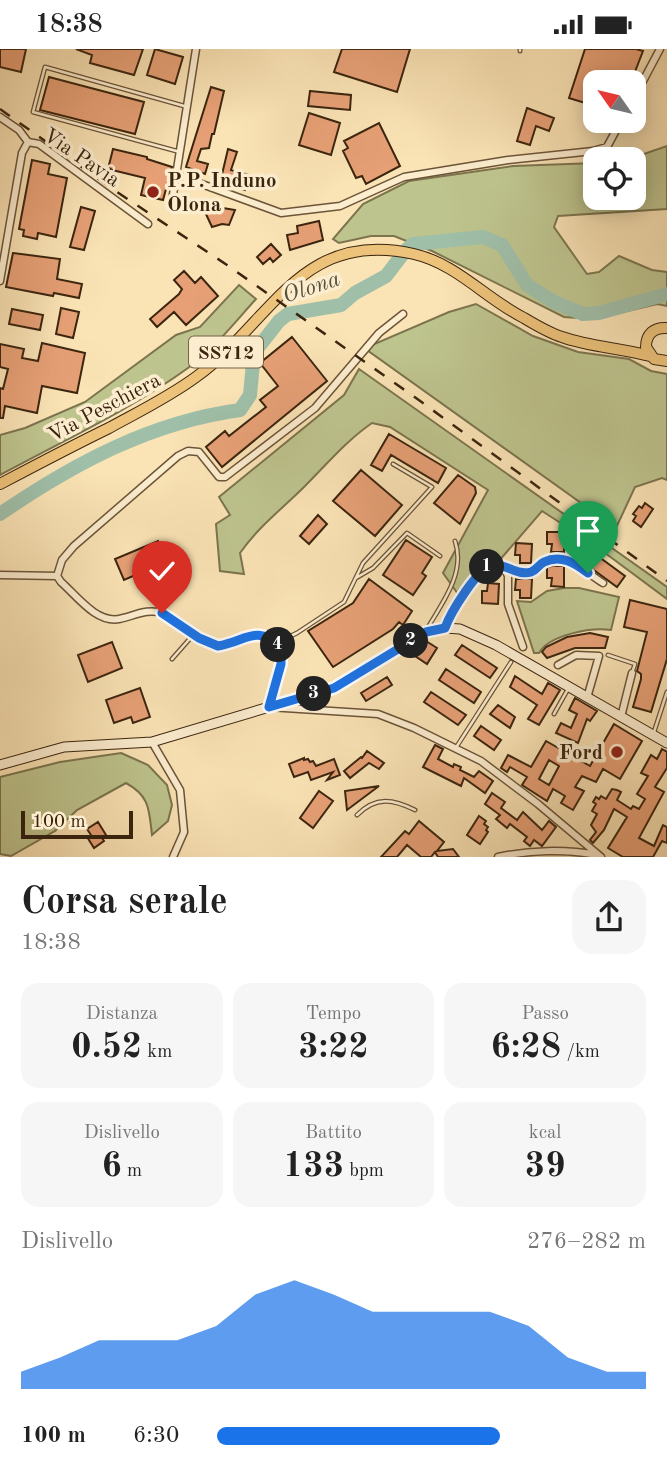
<!DOCTYPE html>
<html lang="it">
<head>
<meta charset="utf-8">
<style>
  :root { --surface:#fff; --page:#f6f6f6; --text:#222; --muted:#767676; --accent:#1a73e8 }
  body { margin:0; font-family:"Old Standard TT",serif; background:var(--page); color:var(--text); height:100vh; display:flex; flex-direction:column; font-size:26px; white-space:nowrap }
  * { box-sizing:border-box; margin:0 }
  p { font-size:23px; color:var(--muted) }
  .icon { flex:none; width:38px; height:38px; fill:none; stroke:currentColor; stroke-width:2; stroke-linecap:round; stroke-linejoin:round }
  .map { position:relative; height:808px; overflow:hidden }
  .panel { display:flex; flex-direction:column; background:var(--surface); flex:1 }
  .panel>* { flex:none }
  .needle { width:46px; rotate:304deg }
  .controls { position:absolute; left:583px; top:21px; display:grid; gap:14px }
  .controls a { display:grid; place-items:center; width:63px; height:63px; border-radius:14px; background:var(--surface); box-shadow:0 4px 18px #0003; font-size:35px }
  .scale { position:absolute; left:21px; bottom:18px; width:112px; box-sizing:border-box; padding-left:7px; border:4px solid #3b250f; border-top:0; font-size:19px; line-height:24px; white-space:nowrap; color:#3b250f; -webkit-text-stroke:5px #fcedcf; paint-order:stroke }
  .pin { position:absolute; display:grid; place-items:center; width:60px; height:60px; color:#fff; margin:-72px -30px; border-radius:50% 50% 50% 0; rotate:-45deg; box-shadow:0 0 7px #0007 }
  .pin .icon { rotate:45deg }
  .km { position:absolute; width:35px; height:35px; margin:-18px; border-radius:50%; background:#222; color:#fff; font-size:19px; line-height:35px; text-align:center }
  .round { display:grid; place-items:center; flex:none; width:74px; height:74px; border-radius:21px; background:var(--page) }
  .summary { display:flex; align-items:center; justify-content:space-between; height:119px; padding:0 21px }
  h1 { font-size:38px; font-weight:600; line-height:52px }
  .metrics { display:grid; grid-template-columns:repeat(3,1fr); gap:10px; height:119px; padding:7px 21px }
  .metrics div { display:grid; align-content:center; border-radius:18px; background:var(--page); text-align:center }
  .metrics b { font-size:35px; font-weight:600 }
  .metrics small { font-size:19px; font-weight:400 }
  .metrics p { font-size:19px }
  .chart { height:196px; padding:14px 21px }
  .chart p { display:flex; justify-content:space-between }
  .chart svg { width:100%; height:126px; margin-top:7px; fill:var(--accent); opacity:.7 }
  ul { padding:0 21px; list-style:none; font-size:23px }
  li { display:grid; grid-template-columns:112px 84px 1fr; align-items:center; height:52px }
  li i { height:18px; border-radius:9px; background:var(--accent) }
  .status { display:flex; justify-content:space-between; align-items:center; height:49px; padding:0 35px; background:var(--surface); direction:ltr }
  .status svg { height:19px; fill:currentColor }
  .map>svg:first-child { display:block }
</style>
</head>
<body>
<div class="status"><b>18:38</b><svg viewBox="0 0 49 12"><path d="M0 12V9h3v3zM5 12V6h3v6zM10 12V3h3v9zM15 12V0h3v12zM26 1h20v11H26zM47 4h2v5h-2z"/></svg></div>
<div class="map">
<svg width="667" height="808" viewBox="0 0 667 808">
  <rect width="100%" height="100%" fill="#fae3b5"/>
  <filter id="stains"><feTurbulence type="fractalNoise" baseFrequency=".00286" numOctaves="4"/><feColorMatrix values="0 0 0 0 .2 0 0 0 0 .09 0 0 0 0 .02 0 0 0 .5 -.17"/></filter>
  <radialGradient id="worn" r=".72"><stop offset=".6" stop-color="#630" stop-opacity="0"/><stop offset="1" stop-color="#630" stop-opacity=".3"/></radialGradient>
  <path fill="#bec48e" stroke="#7c744e" stroke-width="2" d="M 667,97 L 667,160 L 558,167 L 554,178 L 587,225 L 599,223 L 619,207 L 652,221 L 667,223 L 667,257 L 657,255 L 594,270 L 564,268 L 432,202 L 394,187 L 371,187 L 339,194 L 333,190 L 363,155 L 409,132 L 513,117 L 595,114 L 595,149 L 634,149 L 634,110 L 616,110 L 644,105 Z
    M 239,236 L 256,250 C 235,273 214,300 188,319 C 130,361 63,392 0,426 L 0,386 L 25,379 L 85,353 L 176,286 L 200,278 Z
    M 476,255 L 533,287 L 578,303 L 629,310 L 651,322 L 667,325 L 667,431 L 662,429 L 635,438 L 616,479 L 367,301 L 372,296 L 449,263 Z
    M 359,320 L 667,538 L 667,550 L 593,495 L 542,462 L 486,527 L 479,522 L 458,545 L 443,524 L 488,441 L 390,378 L 372,374 C 346,392 327,415 305,437 C 282,460 258,478 240,504 L 244,525 L 220,522 L 216,475 L 230,466 L 219,448 L 344,346 Z
    M 564,539 L 579,539 L 619,548 L 611,581 C 591,578 549,586 539,604 L 534,604 L 517,552 L 531,553 L 547,542 Z
    M 121,704 L 148,716 L 167,736 L 172,756 L 168,772 L 152,786 C 149,761 150,747 126,734 L 77,761 L 55,782 L 11,807 L 0,805 L 0,728 L 60,713 Z"/>
  <g fill="none" stroke-linecap="round" stroke-linejoin="round">
    <path stroke="#9fbfa9" stroke-width="14" d="M 0,465 C 73,415 151,373 240,361 L 250,346 L 253,314 L 257,300 L 279,272 L 288,265 L 341,256 L 355,244 L 386,227 L 406,201 L 413,195 L 483,188 L 502,196 L 527,236 L 554,253 L 583,265 L 599,264 L 667,245"/>
  </g>
  <path fill="#e7a076" stroke="#3b250f" stroke-width="2" fill-rule="evenodd" d="M 0,0 L 26,0 L 21,23 L 0,18 Z
    M 76,0 L 143,0 L 134,26 L 90,14 L 92,6 Z
    M 155,0 L 183,8 L 175,35 L 147,26 Z
    M 342,0 L 410,0 L 397,43 L 334,23 Z
    M 585,0 L 636,0 L 643,2 L 631,33 L 595,33 L 595,57 L 569,49 Z
    M 49,28 L 144,53 L 135,85 L 40,61 Z
    M 211,38 L 224,42 L 214,85 L 212,85 L 209,99 L 201,100 L 197,112 L 208,115 L 205,125 L 186,118 Z
    M 310,42 L 351,46 L 350,61 L 308,57 Z
    M 527,59 L 554,69 L 549,82 L 536,77 L 530,96 L 517,92 Z
    M 309,64 L 340,74 L 331,106 L 299,96 Z
    M 379,74 L 400,117 L 366,135 L 362,127 L 356,129 L 343,102 L 348,99 L 344,92 Z
    M 113,100 L 147,108 L 147,110 L 172,118 L 163,151 L 141,146 L 145,129 L 108,120 Z
    M 228,100 L 237,103 L 231,121 L 249,126 L 245,141 L 220,134 Z
    M 32,111 L 50,115 L 48,125 L 67,129 L 56,188 L 38,184 L 37,190 L 23,187 L 24,181 L 19,180 Z
    M 81,158 L 95,162 L 84,201 L 70,198 Z
    M 217,158 L 235,161 L 229,176 L 222,175 L 212,178 L 205,163 Z
    M 319,172 L 323,191 L 290,201 L 287,186 L 298,184 L 297,177 Z
    M 271,195 L 281,206 L 273,213 L 270,209 L 263,215 L 257,208 Z
    M 13,204 L 60,210 L 57,230 L 82,235 L 79,249 L 54,244 L 53,247 L 6,238 Z
    M 184,222 L 195,234 L 201,228 L 218,247 L 186,276 L 174,263 L 157,278 L 150,270 L 179,245 L 182,240 L 174,231 Z
    M 61,259 L 79,263 L 73,289 L 56,285 Z
    M 12,260 L 43,266 L 40,281 L 9,275 Z
    M 292,288 L 327,332 L 222,418 L 206,398 L 225,382 L 229,387 L 266,358 L 260,351 L 278,337 L 260,314 Z
    M 42,294 L 85,304 L 77,344 L 42,337 L 37,364 L 5,357 L 3,369 L 0,369 L 0,339 L 3,340 L 8,320 L 0,318 L 0,295 L 24,300 L 22,309 L 38,312 Z
    M 389,385 L 446,419 L 438,434 L 391,406 L 382,422 L 371,416 Z
    M 361,421 L 402,456 L 375,487 L 333,452 Z
    M 458,426 L 475,438 L 476,444 L 460,475 L 434,454 Z
    M 645,454 L 653,460 L 641,478 L 633,472 L 636,467 L 633,465 L 639,457 L 642,459 Z
    M 318,466 L 327,475 L 309,495 L 300,487 Z
    M 547,483 L 564,483 L 564,503 L 551,503 L 552,495 L 547,495 Z
    M 406,491 L 432,508 L 422,524 L 426,527 L 413,546 L 383,526 Z
    M 158,492 L 164,506 L 152,511 L 154,518 L 124,531 L 115,510 Z
    M 516,494 L 532,495 L 531,514 L 520,514 L 520,506 L 515,506 Z
    M 595,505 L 625,527 L 617,538 L 587,516 Z
    M 552,517 L 564,517 L 564,538 L 551,537 L 552,529 L 547,529 L 547,518 Z
    M 369,530 L 412,562 L 403,576 L 399,573 L 393,580 L 333,618 L 308,582 L 353,554 Z
    M 516,530 L 532,530 L 531,549 L 520,549 L 520,541 L 515,541 Z
    M 488,534 L 499,535 L 498,555 L 482,554 L 482,542 L 487,542 Z
    M 630,551 L 667,560 L 667,610 L 651,663 L 633,658 L 641,630 L 641,625 L 637,622 L 647,583 L 624,578 Z
    M 590,584 L 608,588 L 605,599 L 575,599 L 547,609 L 542,603 L 546,598 L 567,588 Z
    M 426,592 L 437,599 L 427,615 L 415,607 Z
    M 112,593 L 122,619 L 88,633 L 78,606 Z
    M 462,596 L 497,619 L 490,629 L 455,606 Z
    M 446,620 L 481,643 L 474,654 L 439,631 Z
    M 515,627 L 542,645 L 548,634 L 560,641 L 539,676 L 528,670 L 537,656 L 510,638 Z
    M 387,628 L 392,636 L 366,652 L 361,644 Z
    M 140,639 L 150,668 L 133,674 L 131,668 L 114,674 L 106,651 Z
    M 431,643 L 466,666 L 458,676 L 424,653 Z
    M 575,649 L 597,662 L 590,672 L 587,670 L 578,694 L 556,684 L 561,674 L 571,679 L 577,665 L 569,661 Z
    M 498,656 L 515,668 L 510,679 L 490,665 Z
    M 614,675 L 642,692 L 620,730 L 603,720 L 596,733 L 582,727 L 575,738 L 584,742 L 573,761 L 561,754 L 565,747 L 553,740 L 547,752 L 522,736 L 527,728 L 510,718 L 507,723 L 501,719 L 508,706 L 531,718 L 546,692 L 590,717 ZM 549,711 L 559,717 L 549,736 L 539,730 Z
    M 481,677 L 501,691 L 494,701 L 474,687 Z
    M 435,696 L 443,700 L 438,710 L 453,718 L 454,715 L 461,718 L 460,721 L 474,728 L 479,722 L 493,732 L 485,744 L 464,729 L 461,737 L 423,718 Z
    M 662,700 L 667,703 L 667,719 L 655,738 L 664,743 L 639,789 L 654,797 L 663,776 L 667,778 L 667,794 L 662,792 L 653,808 L 623,808 L 608,799 L 627,768 L 614,760 L 604,781 L 593,794 L 590,791 L 596,783 L 591,776 L 597,765 L 592,762 L 596,755 L 593,753 L 596,748 L 599,750 L 601,747 L 606,750 L 612,740 L 617,741 L 621,743 L 617,751 L 631,760 L 633,757 L 639,760 L 645,750 L 637,745 L 648,727 L 641,724 L 651,706 L 657,710 Z
    M 367,702 L 384,714 L 379,720 L 369,714 L 350,729 L 344,722 L 361,708 L 362,709 Z
    M 304,709 L 304,711 L 308,710 L 310,713 L 313,712 L 316,717 L 334,710 L 340,726 L 327,731 L 333,723 L 311,731 L 308,723 L 294,728 L 289,715 Z
    M 379,737 L 347,761 L 345,742 Z
    M 319,742 L 333,752 L 313,779 L 300,769 Z
    M 492,744 L 505,753 L 501,759 L 517,771 L 523,763 L 542,781 L 549,772 L 556,778 L 542,797 L 534,791 L 530,797 L 524,792 L 527,788 L 510,775 L 507,779 L 496,770 L 500,766 L 485,755 Z
    M 479,767 L 486,772 L 484,775 L 488,778 L 486,781 L 488,783 L 480,795 L 467,786 Z
    M 419,772 L 444,793 L 437,802 L 453,800 L 459,808 L 438,808 L 435,803 L 431,808 L 421,808 L 407,796 L 397,808 L 381,808 L 405,782 L 409,785 Z
    M 98,773 L 106,786 L 102,789 L 104,792 L 94,799 L 87,788 L 91,786 L 87,780 Z"/>
  <g fill="none" stroke-linecap="round" stroke-linejoin="round">
    <g stroke="#6b5438" stroke-width="5">
      <path id="lane" d="M 520,2 L 520,0
        M 180,103 L 33,63 L 45,18 L 184,57
        M 356,529 L 373,519 L 407,484 L 440,507
        M 427,580 C 442,554 466,524 455,492
        M 276,594 L 297,584 L 344,553 L 363,514 L 432,438 L 393,415
        M 608,606 L 635,615 L 632,624
        M 172,610 L 194,585
        M 554,665 L 568,640
        M 654,683 L 667,643
        M 457,697 L 511,613
        M 357,766 C 376,747 393,750 415,761"/>
    </g>
    <g stroke="#6b5438" stroke-width="9">
      <path id="street" d="M 634,49 L 660,0
        M 0,68 L 19,81 L 28,93 L 39,95 L 148,175
        M 177,126 L 281,164 L 340,157 L 404,128 L 508,111 L 593,102 L 607,98 L 621,72
        M 172,152 L 196,0
        M 0,232 L 22,104 L 28,93
        M 403,265 L 379,284 L 315,359 L 225,428 L 219,428 L 199,403 L 188,402 L 178,407 L 74,497 L 62,511 L 57,527 L 61,533 C 77,547 96,574 119,570 C 134,567 147,559 162,564 C 183,571 197,590 218,598 C 245,592 256,576 281,599 L 281,615 L 269,658 L 378,665 L 414,679 L 481,712 L 538,755 L 601,808
        M 504,518 L 508,527 L 508,555 L 523,598
        M 0,526 L 57,527
        M 445,579 C 450,565 479,516 495,516 C 506,515 514,524 526,524 C 535,523 537,516 545,513 C 568,503 585,523 603,534
        M 558,616 L 576,606 L 599,607 L 587,649
        M 621,668 L 632,624
        M 152,693 L 180,741 L 184,783 L 173,808
        M 498,808 C 529,801 566,800 597,806"/>
    </g>
    <g stroke="#3b250f" stroke-width="11">
      <path id="secondary" d="M 0,716 L 64,698 L 152,693 L 333,639 L 426,583 L 445,579 L 460,580 L 496,596 L 667,694"/>
    </g>
    <g stroke="#3b250f" stroke-width="12">
      <path id="primary" d="M 667,279 C 654,278 646,285 646,298 L 654,310 L 667,312
        M 0,435 C 36,416 72,397 109,379 C 138,363 169,348 196,328 C 271,274 300,179 414,205 C 457,215 486,250 524,269 C 536,276 549,284 562,288 C 590,298 621,299 650,307"/>
    </g>
    <use href="#lane" stroke="#fcedcf" stroke-width="2.5"/>
    <use href="#street" stroke="#fcedcf" stroke-width="6"/>
    <use href="#secondary" stroke="#fcedcf" stroke-width="9"/>
    <use href="#primary" stroke="#edc27a" stroke-width="10"/>
    <path stroke="#3b250f" stroke-width="2.5" stroke-dasharray="12 12" stroke-linecap="butt" d="M 0,60 L 114,141 L 227,216 L 416,349 L 667,532"/>
  </g>
  <g fill="none" stroke-linecap="round" stroke-linejoin="round">
    <g stroke="#fff" stroke-width="14">
      <path id="route" d="M 162,564 L 199,589 L 218,597 C 247,592 255,575 281,598 L 281,615 L 269,658 L 334,639 L 426,583 L 445,579 C 450,565 478,517 494,516 C 507,515 517,527 531,523 C 537,521 538,516 544,513 C 561,505 575,514 588,524"/>
    </g>
    <use href="#route" stroke="#1a73e8" stroke-width="9"/>
  </g>
  <g fill="#8f2418" stroke="#fcedcf" stroke-width="2.5">
    <circle cx="153" cy="143" r="7"/>
    <circle cx="617" cy="703" r="7"/>
  </g>
  <g text-anchor="middle" stroke-width="7" stroke-linejoin="round" paint-order="stroke">
    <rect fill="#fcedcf" stroke="#756149" stroke-width="2" x="189" y="287.5" width="74" height="31" rx="5"/>
    <g font-size="19" font-weight="bold" fill="#3b250f">
      <text x="226" y="310">SS712</text>
    </g>
    <g font-size="21" fill="#3b250f" stroke="#fcedcf">
      <text transform="translate(82 108) rotate(34)" y="7">Via Pavia</text>
      <text transform="translate(104 358) rotate(-28)" y="7">Via Peschiera</text>
    </g>
    <g font-size="21" font-weight="bold" fill="#3b250f" stroke="#fcedcf" text-anchor="start">
      <text x="167" y="138">P.P. Induno<tspan x="167" dy="24">Olona</tspan></text>
      <text x="603" y="710" text-anchor="end">Ford</text>
    </g>
    <g font-size="23" font-style="italic" fill="#59533d" stroke="#fcedcf">
      <text transform="translate(311 237) rotate(-18)" y="8">Olona</text>
    </g>
  </g>
  <rect width="100%" height="100%" filter="url(#stains)"/>
  <rect width="100%" height="100%" fill="url(#worn)"/>
</svg>
<div class="controls">
<a><svg class="needle" viewBox="-14 -14 28 28"><path d="M0-13l5 13h-10z" fill="#e53935"/><path d="M0 13l5-13h-10z" fill="#767676"/></svg></a>
<a><svg class="icon" aria-label="locate" viewBox="0 0 24 24"><circle cx="12" cy="12" r="6"/><path d="M12 2v4M12 18v4M2 12h4M18 12h4"/></svg></a>
</div>
<div class="scale">100 m</div>
<div class="pin" style="left:588px;top:524px;background:#1e9e55"><svg class="icon" aria-label="arrive" viewBox="0 0 24 24"><path d="M6 21V4h12l-3 4 3 4H6"/></svg></div>
<div class="pin" style="left:162px;top:564px;background:#d93025"><svg class="icon" aria-label="check" viewBox="0 0 24 24"><path d="M5 12l5 5 9-10"/></svg></div>
<b class="km" style="left:487px;top:518px">1</b>
<b class="km" style="left:411px;top:592px">2</b>
<b class="km" style="left:314px;top:645px">3</b>
<b class="km" style="left:278px;top:596px">4</b>
</div>
<section class="panel">
<div class="summary"><div><h1>Corsa serale</h1><p>18:38</p></div><a class="round"><svg class="icon" aria-label="share" viewBox="0 0 24 24"><path d="M12 15V3M7 8l5-5 5 5M5 13v7h14v-7"/></svg></a></div>
<div class="metrics">
<div><p>Distanza</p><b>0.52<small> km</small></b></div>
<div><p>Tempo</p><b>3:22</b></div>
<div><p>Passo</p><b>6:28<small> /km</small></b></div>
</div>
<div class="metrics">
<div><p>Dislivello</p><b>6<small> m</small></b></div>
<div><p>Battito</p><b>133<small> bpm</small></b></div>
<div><p>kcal</p><b>39</b></div>
</div>
<div class="chart"><p><span>Dislivello</span>276–282 m</p>
<svg viewBox="0 0 160 44" preserveAspectRatio="none"><path d="M0 44V38L10 33L20 27L30 27L40 27L50 22L60 11L70 6L80 11L90 17L100 17L110 17L120 17L130 22L140 33L150 38L160 38V44z"/></svg>
</div>
<ul>
<li><b>100 m</b>6:30<i style="width:66%"></i></li>
</ul>
</section>
</body>
</html>
